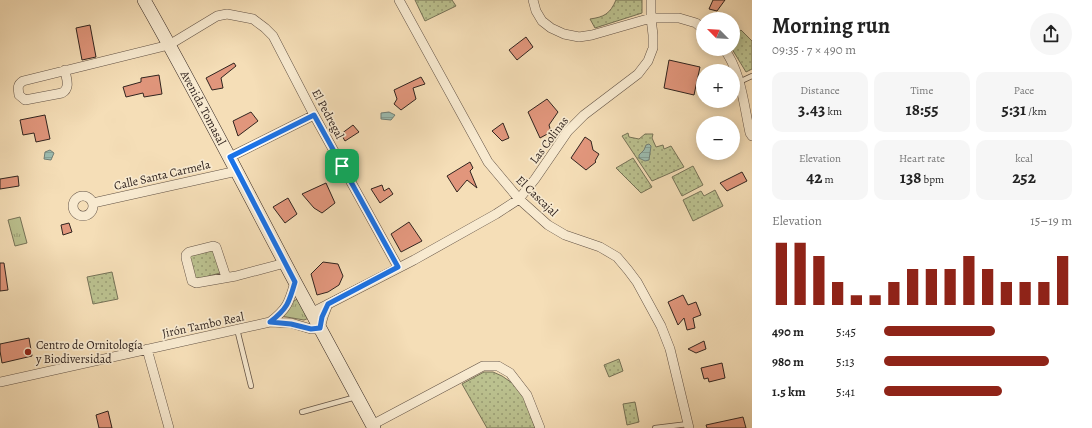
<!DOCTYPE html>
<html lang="en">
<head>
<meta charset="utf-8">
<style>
  :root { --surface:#fff; --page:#f6f6f6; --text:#222; --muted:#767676; --accent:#8f2418 }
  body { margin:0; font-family:Alegreya,serif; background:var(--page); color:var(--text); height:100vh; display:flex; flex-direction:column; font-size:15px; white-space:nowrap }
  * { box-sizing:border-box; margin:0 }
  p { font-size:13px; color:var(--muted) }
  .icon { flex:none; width:22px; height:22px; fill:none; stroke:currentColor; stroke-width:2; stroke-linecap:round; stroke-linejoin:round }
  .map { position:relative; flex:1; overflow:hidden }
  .details { display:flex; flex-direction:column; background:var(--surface); width:340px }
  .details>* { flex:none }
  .needle { width:26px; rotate:294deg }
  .tools { position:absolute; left:696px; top:12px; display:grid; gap:8px }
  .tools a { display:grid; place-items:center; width:44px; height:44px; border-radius:50%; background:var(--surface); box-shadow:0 2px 10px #0003; font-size:20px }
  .pin { position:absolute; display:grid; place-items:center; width:34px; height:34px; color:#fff; margin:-17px; border-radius:8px; box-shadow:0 2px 6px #0006 }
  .round { display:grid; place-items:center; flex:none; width:42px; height:42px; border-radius:21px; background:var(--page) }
  .headline { display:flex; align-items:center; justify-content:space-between; height:68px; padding:0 20px }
  h1 { font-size:22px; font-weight:700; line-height:30px }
  .figures { display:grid; grid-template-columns:repeat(3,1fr); gap:6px; height:68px; padding:4px 20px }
  .figures div { display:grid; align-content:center; border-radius:10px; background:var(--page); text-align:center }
  .figures b { font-size:17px; font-weight:700 }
  .figures small { font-size:11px; font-weight:400 }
  .figures p { font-size:11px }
  .chart { height:112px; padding:8px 20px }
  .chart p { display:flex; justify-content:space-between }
  .chart svg { width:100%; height:72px; margin-top:4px; stroke:var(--accent); stroke-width:6 }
  ul { padding:0 20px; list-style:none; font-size:13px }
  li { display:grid; grid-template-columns:64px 48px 1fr; align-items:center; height:30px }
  li i { height:10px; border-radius:5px; background:var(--accent) }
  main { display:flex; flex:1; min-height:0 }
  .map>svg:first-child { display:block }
</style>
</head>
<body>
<main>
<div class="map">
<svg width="752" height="428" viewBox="0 0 752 428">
  <defs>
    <pattern id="grass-tufts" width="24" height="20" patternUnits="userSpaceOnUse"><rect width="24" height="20" fill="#bbc18f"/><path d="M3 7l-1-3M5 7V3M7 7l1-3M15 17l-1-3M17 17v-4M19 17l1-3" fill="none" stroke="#999d74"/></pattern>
    <pattern id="park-dots" width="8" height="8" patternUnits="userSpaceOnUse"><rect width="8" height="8" fill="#bbc18f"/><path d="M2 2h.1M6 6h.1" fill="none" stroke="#999d74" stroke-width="1.8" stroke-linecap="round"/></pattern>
    <pattern id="water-rules" width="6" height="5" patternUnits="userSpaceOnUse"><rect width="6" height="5" fill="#9cbcb0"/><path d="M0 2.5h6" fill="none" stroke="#87a197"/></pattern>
  </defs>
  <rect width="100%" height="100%" fill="#f5deb7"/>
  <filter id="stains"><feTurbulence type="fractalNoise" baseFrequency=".005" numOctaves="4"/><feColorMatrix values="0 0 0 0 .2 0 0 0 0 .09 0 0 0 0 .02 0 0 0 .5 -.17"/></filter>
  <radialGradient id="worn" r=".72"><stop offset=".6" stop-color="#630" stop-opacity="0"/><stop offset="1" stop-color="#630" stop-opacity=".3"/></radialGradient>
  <path fill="url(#grass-tufts)" stroke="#767257" d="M 20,217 L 27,243 L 15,246 L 8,220 Z
    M 297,299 L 309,318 L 304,320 L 281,316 L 294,301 Z"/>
  <path fill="url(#park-dots)" stroke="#767257" d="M 415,0 L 452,0 L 456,6 L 425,21 Z
    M 616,0 L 642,0 L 642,13 L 595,28 L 590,19 C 604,17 610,14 616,0 Z
    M 741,30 L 752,41 L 752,69 L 746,72 L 732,49 L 733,49 L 733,36 Z
    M 628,133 L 629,137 L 639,139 L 645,134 L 653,134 L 652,138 L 656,147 L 663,145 L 664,149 L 671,146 L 684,167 L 652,181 L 622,136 Z
    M 633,158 L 652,187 L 641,193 L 616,168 Z
    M 693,166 L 703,185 L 682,196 L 672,177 Z
    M 715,190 L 723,206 L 693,221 L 683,200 L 701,191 L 704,196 Z
    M 214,250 L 220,273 L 194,280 L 189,256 Z
    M 112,272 L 118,299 L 93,304 L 87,277 Z
    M 619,359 L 623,371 L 609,377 L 604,365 Z
    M 484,372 L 493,372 L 502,376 L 515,385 L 526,400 L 535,428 L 487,428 L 462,384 Z
    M 635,402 L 639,422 L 627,425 L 623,404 Z"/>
  <path fill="url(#water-rules)" stroke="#717f76" d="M 389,112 L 395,115 L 391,120 L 381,119 L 381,113 Z
    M 649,144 L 651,146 L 649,160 L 645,161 L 639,158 L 639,155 L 644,150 L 646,145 Z
    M 50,150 L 54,153 L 51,160 L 44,159 L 45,152 Z"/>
  <path fill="#e1967c" stroke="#31241f" d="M 713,0 L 725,0 L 717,11 L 709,9 Z
    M 90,25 L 96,57 L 82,60 L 76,28 Z
    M 526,37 L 533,47 L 517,60 L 509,50 Z
    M 669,60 L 700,67 L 694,95 L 664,88 Z
    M 234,63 L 236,66 L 221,78 L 223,88 L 212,90 L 206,78 Z
    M 159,75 L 162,94 L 144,97 L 143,93 L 126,97 L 123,87 L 141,82 L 141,78 Z
    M 421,77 L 425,84 L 413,88 L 416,99 L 401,110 L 394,104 L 397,99 L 394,90 Z
    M 547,99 L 558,112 L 549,125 L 551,132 L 540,138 L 528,112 Z
    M 251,112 L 258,121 L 238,136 L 233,121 Z
    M 45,115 L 50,139 L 36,142 L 34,133 L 23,135 L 20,120 Z
    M 503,123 L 509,138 L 502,141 L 492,131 Z
    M 353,125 L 359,132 L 345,141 L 341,134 Z
    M 585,137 L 591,141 L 593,150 L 599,154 L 595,161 L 596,162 L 586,170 L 571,158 Z
    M 470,162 L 473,168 L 470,171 L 477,188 L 467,180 L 457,192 L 447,176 Z
    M 742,172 L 747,181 L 727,191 L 720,183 Z
    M 18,176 L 19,186 L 0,189 L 0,179 Z
    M 326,183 L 335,203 L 322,213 L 314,208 L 302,194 Z
    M 382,185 L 384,191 L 389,188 L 393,194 L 380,203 L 371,189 Z
    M 288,198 L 297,214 L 285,223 L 273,207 Z
    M 409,222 L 422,241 L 401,252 L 391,234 Z
    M 69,223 L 72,232 L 63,235 L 61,225 Z
    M 323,262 L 338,264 L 343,276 L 339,285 L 328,292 L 317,295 L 311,274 Z
    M 0,263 L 4,263 L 8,290 L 0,291 Z
    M 683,295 L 688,305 L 696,302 L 701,315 L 693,318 L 695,328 L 687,330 L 684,318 L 678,325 L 668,302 Z
    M 29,338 L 32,356 L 2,363 L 0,351 L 0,344 Z
    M 704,341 L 706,349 L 696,353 L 688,349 Z
    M 722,363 L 725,378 L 709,382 L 708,378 L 704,379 L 701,368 Z
    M 108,411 L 112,428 L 99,428 L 96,415 Z
    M 743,417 L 746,428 L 707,428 L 706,425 Z"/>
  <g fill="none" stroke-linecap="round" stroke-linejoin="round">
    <g stroke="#625245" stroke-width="6">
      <path id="lane" d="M 739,82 L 752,76
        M 237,329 L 251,386
        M 302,412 L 356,397
        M 655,428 L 688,424"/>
    </g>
    <g stroke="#625245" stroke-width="10">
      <path id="street" d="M 399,0 L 488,162 L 519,199 L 548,225 L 565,235 L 600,247 L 617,257 L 628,270 L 637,282 L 661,326 L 670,349 L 689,428
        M 533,0 L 536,11 L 542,21 L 551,28 L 564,34 L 579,37 L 592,35 L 651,18 L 679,18 L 696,23 L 703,29
        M 724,49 C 741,71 744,106 750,133 L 752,136
        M 65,70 C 66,78 71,88 62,93 L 25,100 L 19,95 C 18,88 17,85 23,81 L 169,45 L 217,16 L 227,14 L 253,19 L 265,28 L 273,36 L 314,115 L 398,267
        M 230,157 L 314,115
        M73 206a10 10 0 1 1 20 0a10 10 0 1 1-20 0Z
        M 93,203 L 237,171
        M 226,277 L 216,247 L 213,246 L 189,252 L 186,255 L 186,258 L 192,281 L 196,283 L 236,276 L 285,263
        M 311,313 L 414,260 L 496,214 L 519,199 L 535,179 L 568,131 L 584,115 L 638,74 L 648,61 L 653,48 L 653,35 L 651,18 L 651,0
        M 270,322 C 287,309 289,303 295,282
        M 147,349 L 169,428
        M 0,382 L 270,322 L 291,323 L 311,329 L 320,329 L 323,317 L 328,304
        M 372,425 L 483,366 L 498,366 L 510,373 L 527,395 L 540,428"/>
    </g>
    <g stroke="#31241f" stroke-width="14">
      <g id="secondary">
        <path id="s1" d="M 144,0 C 197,93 245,188 295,282 C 321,331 348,379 374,428"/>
      </g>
    </g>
    <use href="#lane" stroke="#f8ead0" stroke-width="4.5"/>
    <use href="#street" stroke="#f8ead0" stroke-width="9"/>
    <use href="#secondary" stroke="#f8ead0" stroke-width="13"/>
  </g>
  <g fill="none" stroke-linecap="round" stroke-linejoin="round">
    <g stroke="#fff" stroke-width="8">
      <path id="route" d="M 314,115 L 398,267 L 328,304 L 322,317 L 320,328 L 311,329 L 291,324 L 270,322 C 287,309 289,303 295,282 L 230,157 Z"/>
    </g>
    <use href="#route" stroke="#1a73e8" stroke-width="5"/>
  </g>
  <circle fill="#8f2418" stroke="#f8ead0" stroke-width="1.5" cx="28" cy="352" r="4"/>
  <g text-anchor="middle" stroke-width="3.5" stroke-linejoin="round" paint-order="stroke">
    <g font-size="12" fill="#31241f" stroke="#f8ead0">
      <text dy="4" stroke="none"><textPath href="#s1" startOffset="123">Avenida Tomasal</textPath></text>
      <text transform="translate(328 114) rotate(62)" y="4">El Pedregal</text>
      <text transform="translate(549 140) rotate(-53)" y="4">Las Colinas</text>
      <text transform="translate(162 175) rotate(-13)" y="4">Calle Santa Carmela</text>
      <text transform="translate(537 196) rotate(44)" y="4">El Cascajal</text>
      <text transform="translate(203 325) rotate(-12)" y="4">Jirón Tambo Real</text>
    </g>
    <g font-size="12" fill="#31241f" stroke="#f8ead0" text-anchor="start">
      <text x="36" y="349">Centro de Ornitología<tspan x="36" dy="14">y Biodiversidad</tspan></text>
    </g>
  </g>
  <rect width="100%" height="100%" filter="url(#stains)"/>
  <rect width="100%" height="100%" fill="url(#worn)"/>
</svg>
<div class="tools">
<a><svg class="needle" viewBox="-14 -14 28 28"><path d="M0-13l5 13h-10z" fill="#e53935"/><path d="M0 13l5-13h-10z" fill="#767676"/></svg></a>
<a>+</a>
<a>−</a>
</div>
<div class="pin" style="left:342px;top:166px;background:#1e9e55"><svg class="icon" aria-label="arrive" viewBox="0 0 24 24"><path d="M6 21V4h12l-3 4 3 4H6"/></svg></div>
</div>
<section class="details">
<div class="headline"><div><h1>Morning run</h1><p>09:35 · 7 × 490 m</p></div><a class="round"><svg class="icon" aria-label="share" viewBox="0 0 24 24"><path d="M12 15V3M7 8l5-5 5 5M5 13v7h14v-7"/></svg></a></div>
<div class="figures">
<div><p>Distance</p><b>3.43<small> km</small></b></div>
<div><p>Time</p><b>18:55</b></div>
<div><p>Pace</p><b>5:31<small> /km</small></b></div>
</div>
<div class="figures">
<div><p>Elevation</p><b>42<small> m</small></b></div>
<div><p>Heart rate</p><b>138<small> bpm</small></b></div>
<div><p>kcal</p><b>252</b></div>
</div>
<div class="chart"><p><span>Elevation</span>15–19 m</p>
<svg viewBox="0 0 160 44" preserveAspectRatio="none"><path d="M5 44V6M15 44V6M25 44V14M35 44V30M45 44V38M55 44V38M65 44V30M75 44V22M85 44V22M95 44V22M105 44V14M115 44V22M125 44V30M135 44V30M145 44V30M155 44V14"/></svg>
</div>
<ul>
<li><b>490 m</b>5:45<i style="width:59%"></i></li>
<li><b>980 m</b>5:13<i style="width:88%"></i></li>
<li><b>1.5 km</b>5:41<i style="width:63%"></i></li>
</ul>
</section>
</main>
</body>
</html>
